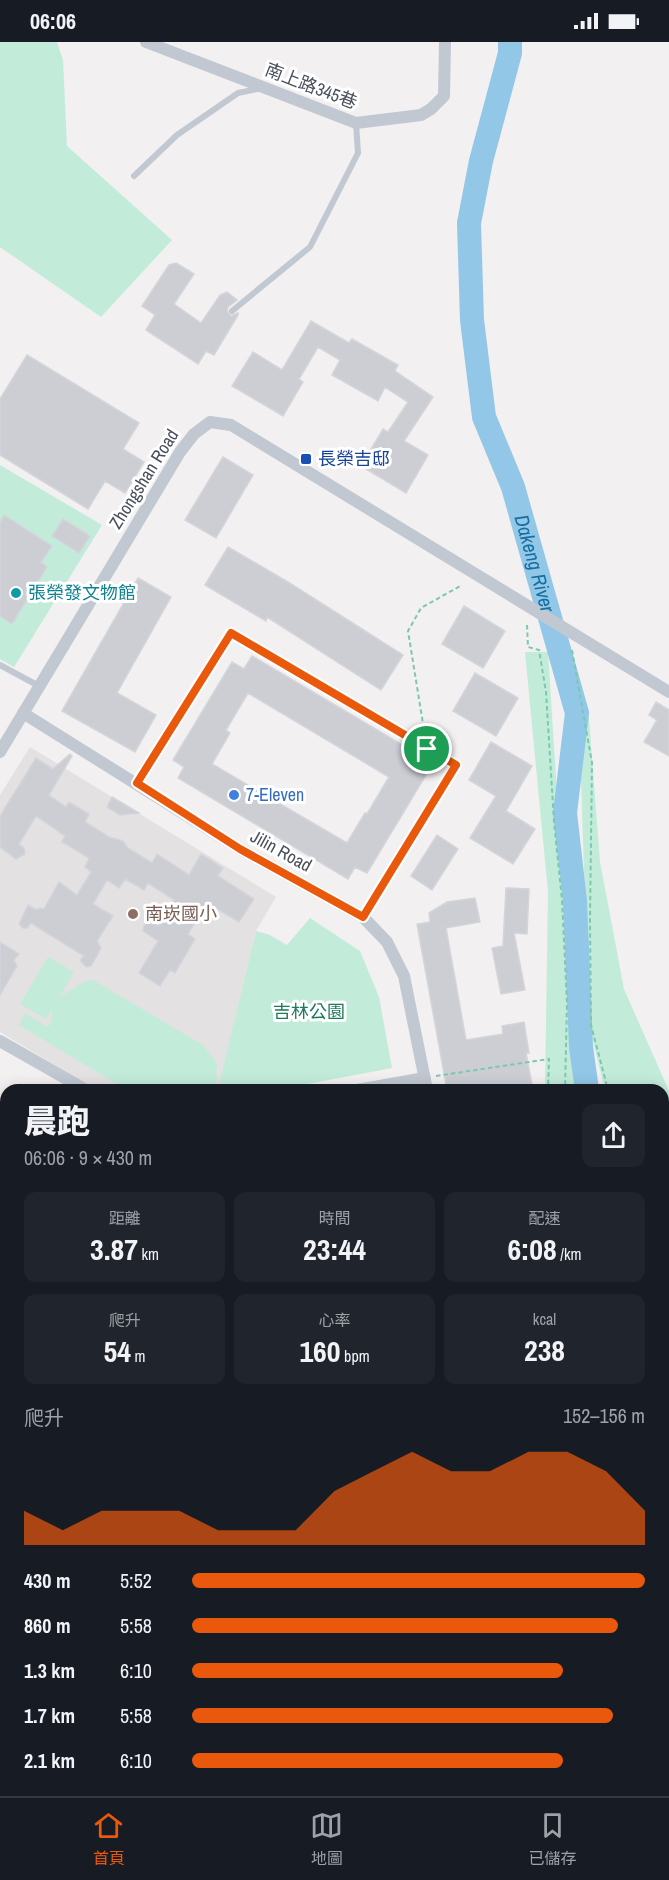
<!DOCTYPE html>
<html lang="zh-TW">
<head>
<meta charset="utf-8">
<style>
  :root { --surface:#171b24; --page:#20242c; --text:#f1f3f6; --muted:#9ea1a6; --line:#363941; --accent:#ea580c }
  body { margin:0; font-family:"Archivo Narrow","Noto Sans TC",sans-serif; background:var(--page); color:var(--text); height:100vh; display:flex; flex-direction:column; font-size:22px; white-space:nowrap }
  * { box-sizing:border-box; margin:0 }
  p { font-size:20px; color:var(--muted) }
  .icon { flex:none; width:33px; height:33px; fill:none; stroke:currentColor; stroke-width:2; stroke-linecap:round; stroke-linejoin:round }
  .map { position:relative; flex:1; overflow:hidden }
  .drawer { position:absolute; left:0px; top:1042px; width:669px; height:712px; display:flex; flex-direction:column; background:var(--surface); border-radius:18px 18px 0 0; box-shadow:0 3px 15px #0003 }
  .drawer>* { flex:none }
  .pin { position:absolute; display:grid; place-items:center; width:51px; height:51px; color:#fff; margin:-26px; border:3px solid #fff; border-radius:50%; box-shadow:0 2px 6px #0007 }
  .round { display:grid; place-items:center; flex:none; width:63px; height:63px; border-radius:12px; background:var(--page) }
  .summary { display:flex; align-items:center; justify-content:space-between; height:102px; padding:0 24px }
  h1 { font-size:33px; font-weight:800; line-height:45px }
  .metrics { display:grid; grid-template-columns:repeat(3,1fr); gap:9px; height:102px; padding:6px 24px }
  .metrics div { display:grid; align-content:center; border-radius:12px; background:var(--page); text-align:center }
  .metrics b { font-size:30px; font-weight:800 }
  .metrics small { font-size:16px; font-weight:400 }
  .metrics p { font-size:16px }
  .chart { height:168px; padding:12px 24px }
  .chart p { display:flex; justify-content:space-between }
  .chart svg { width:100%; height:108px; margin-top:6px; fill:var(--accent); opacity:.7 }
  ul { padding:0 24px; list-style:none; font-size:20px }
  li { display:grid; grid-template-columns:96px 72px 1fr; align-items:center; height:45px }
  li i { height:15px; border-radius:8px; background:var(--accent) }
  .status { display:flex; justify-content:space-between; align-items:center; height:42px; padding:0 30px; background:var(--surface); direction:ltr }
  .status svg { height:16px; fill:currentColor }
  .dock { display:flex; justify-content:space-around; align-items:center; height:84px; border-top:2px solid var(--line); background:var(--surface); font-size:16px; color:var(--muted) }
  .dock a { display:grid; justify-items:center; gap:3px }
  .dock .current { color:var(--accent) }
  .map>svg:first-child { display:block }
</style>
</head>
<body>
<div class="status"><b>06:06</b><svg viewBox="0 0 49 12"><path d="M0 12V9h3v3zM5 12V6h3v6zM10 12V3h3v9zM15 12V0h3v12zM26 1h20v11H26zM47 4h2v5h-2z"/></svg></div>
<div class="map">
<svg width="669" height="1754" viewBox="0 0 669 1754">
  <rect width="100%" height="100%" fill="#f2f0f0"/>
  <path fill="#e3e1e1" d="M 30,705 L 276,855 L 256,889 L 218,1048 L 96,1048 L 0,990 L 0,753 Z
    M 0,1591 L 6,1596 L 6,1749 L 132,1749 L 132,1754 L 0,1754 Z"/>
  <path fill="#c2ecd9" d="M 0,0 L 57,0 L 63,18 L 67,104 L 172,198 L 101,275 L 0,205 Z
    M 0,423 L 102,483 L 14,625 L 0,617 Z
    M 525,610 L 548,610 L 576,1048 L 545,1048 L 548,850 Z
    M 579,676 L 589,676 L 600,820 L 624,947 L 669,1049 L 669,1194 L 663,1180 L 663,1048 L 605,1048 L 589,983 Z
    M 310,876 L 360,909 L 379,955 L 392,1026 L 286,1046 L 219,1042 L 256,889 L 270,893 L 287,903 Z
    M 48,915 L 74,930 L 60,955 L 85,939 L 93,938 L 203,1003 L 217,1022 L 216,1048 L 127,1048 L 19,983 L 25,971 L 48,985 L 51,980 L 52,967 L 46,977 L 20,962 Z"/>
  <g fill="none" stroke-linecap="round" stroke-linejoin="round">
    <path stroke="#92c7e7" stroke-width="4" d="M 0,1530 L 6,1534
      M 663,1565 L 669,1564"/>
    <g stroke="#92c7e7" stroke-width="24">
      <path id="s1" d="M 510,0 L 510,11 L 481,119 L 469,181 L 472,278 L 484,375 L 513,445 L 577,671 L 565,771 L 575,859 L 581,1005 L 587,1048"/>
      <path d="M 663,1220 L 669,1231"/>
    </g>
  </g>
  <path fill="#cdced4" stroke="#d4d5db" stroke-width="1.5" fill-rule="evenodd" d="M 176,221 L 194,232 L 174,262 L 201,281 L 220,253 L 227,250 L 237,258 L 228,265 L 227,269 L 231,274 L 238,271 L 238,273 L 214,313 L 206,309 L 198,322 L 146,288 L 155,273 L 142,264 L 169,223 Z
    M 311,279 L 349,301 L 352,297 L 398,323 L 395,329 L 433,355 L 404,399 L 428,413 L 406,451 L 361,424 L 383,387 L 388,390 L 408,360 L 385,345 L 378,359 L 332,333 L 340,318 L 318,305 L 299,337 L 303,340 L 283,374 L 232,344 L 253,310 L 282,328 Z
    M 27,313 L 139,381 L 123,407 L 144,420 L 125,451 L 105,439 L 88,467 L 0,413 L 0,357 Z
    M 223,415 L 253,433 L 216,496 L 185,478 Z
    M 4,473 L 52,504 L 41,520 L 47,525 L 12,582 L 0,574 L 0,481 Z
    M 63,477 L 90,494 L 79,511 L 52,494 Z
    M 228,505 L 288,540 L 403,613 L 381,648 L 267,575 L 266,579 L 205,543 Z
    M 138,536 L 171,555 L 117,651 L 156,673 L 135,710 L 62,669 Z
    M 464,564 L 505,589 L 483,626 L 442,602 Z
    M 252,614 L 423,715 L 416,727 L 426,733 L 367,831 L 355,825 L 348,837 L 178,736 L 184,725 L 173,718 L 232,620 L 244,627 ZM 248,651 L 389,735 L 367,772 L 365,771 L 347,801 L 212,722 L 230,691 L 226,688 Z
    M 475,631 L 518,656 L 496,694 L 453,669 Z
    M 656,660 L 669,668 L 669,714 L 644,700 L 657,678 L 649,673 Z
    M 491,700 L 532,724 L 506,769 L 535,787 L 513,822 L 470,796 L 496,754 L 469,738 Z
    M 70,712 L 72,714 L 49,753 L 66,765 L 69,760 L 89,772 L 85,780 L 109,795 L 123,799 L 128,806 L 152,821 L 157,812 L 189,833 L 201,812 L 223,826 L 218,834 L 254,857 L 239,880 L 207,861 L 188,892 L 195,897 L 175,931 L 170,928 L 160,944 L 139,931 L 158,899 L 143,889 L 144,884 L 148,878 L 158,884 L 174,858 L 148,841 L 144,848 L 125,837 L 119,846 L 107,838 L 93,862 L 113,874 L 97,899 L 101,906 L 91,924 L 86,925 L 80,918 L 84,914 L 31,881 L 27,886 L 23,886 L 19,882 L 28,863 L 36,868 L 40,866 L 44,867 L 59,840 L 77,853 L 91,830 L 85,825 L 89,816 L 62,800 L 65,794 L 36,774 L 19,802 L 24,806 L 25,812 L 16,817 L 0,805 L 0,774 L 36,716 L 53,727 Z
    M 112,755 L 139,771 L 120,773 L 107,765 Z
    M 437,793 L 458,807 L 432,848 L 411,834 Z
    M 506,846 L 529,847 L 527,892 L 514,891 L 525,948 L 501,952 L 492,906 L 503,904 Z
    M 475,856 L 480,880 L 446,886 L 466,998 L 503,992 L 502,984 L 524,980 L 529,1011 L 526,1011 L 533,1048 L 447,1048 L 417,882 L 430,880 L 429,871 L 447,860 Z
    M 0,900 L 19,912 L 14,918 L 17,924 L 0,953 Z"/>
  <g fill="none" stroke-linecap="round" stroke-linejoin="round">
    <path stroke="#7cc8af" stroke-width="2" stroke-dasharray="4.5 3" stroke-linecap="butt" d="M 527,583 L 528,605 L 539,608 L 546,650 L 554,780 L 562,858 L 567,961 L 565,1048
      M 572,608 L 592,721 L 590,877 L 591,983 L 608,1048
      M 425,694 L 408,589 L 421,566 L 462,543
      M 436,1034 L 549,1017 L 548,1048
      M 663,1163 L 669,1176
      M 0,1519 L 6,1510"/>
    <path stroke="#c1c8d1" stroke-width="6" d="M 134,134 L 177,93 L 238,51 L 262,46
      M 232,269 L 310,205 L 358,111 L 356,81
      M 0,623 L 39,644
      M 137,741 L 231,591 L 456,723 L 363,875
      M 0,1302 L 6,1292
      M 663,1673 L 669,1677
      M 663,1713 L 669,1706
      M 644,1749 L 647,1754"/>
    <path stroke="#c1c8d1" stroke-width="12" d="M 146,0 L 356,81 L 421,73 L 431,67 L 444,54 L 445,0
      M 23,671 L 240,807 L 363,875 L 387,900 L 404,934 L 427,1048
      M 0,710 L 180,410 L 194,392 L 210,380 L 231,383 L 669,650
      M 0,999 L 86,1048
      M 357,1048 L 425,1036
      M 663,1297 L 669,1311
      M 0,1406 L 6,1410
      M 0,1566 L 6,1570
      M 275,1749 L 283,1754
      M 158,1754 L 159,1749
      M 485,1754 L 489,1749"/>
  </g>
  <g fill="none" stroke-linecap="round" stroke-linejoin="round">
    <g stroke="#fff" stroke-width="12">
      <path id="route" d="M 231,591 L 456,723 L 363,875 L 240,807 L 137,741 Z"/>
    </g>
    <use href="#route" stroke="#ea580c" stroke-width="8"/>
  </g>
  <rect fill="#1a4fb4" stroke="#fff" stroke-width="2" x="300" y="411" width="12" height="12" rx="3"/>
  <circle fill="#0f9aa8" stroke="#fff" stroke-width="2" cx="16" cy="551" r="6"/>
  <circle fill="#3f7fe0" stroke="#fff" stroke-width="2" cx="234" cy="753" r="6"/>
  <circle fill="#8d6e63" stroke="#fff" stroke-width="2" cx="133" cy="872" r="6"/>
  <g text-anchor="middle" stroke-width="6" stroke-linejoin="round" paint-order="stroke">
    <g font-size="18" fill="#49505c" stroke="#fff">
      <text transform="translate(311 44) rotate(21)" y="6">南上路345巷</text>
      <text transform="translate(144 437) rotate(-58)" y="6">Zhongshan Road</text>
      <text transform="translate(281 809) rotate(29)" y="6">Jilin Road</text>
    </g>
    <g font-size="18" fill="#164399" stroke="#fff" text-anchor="start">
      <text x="318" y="423">長榮吉邸</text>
    </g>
    <g font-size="18" fill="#0d838f" stroke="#fff" text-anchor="start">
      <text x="28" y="557">張榮發文物館</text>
    </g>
    <g font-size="18" fill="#366cbe" stroke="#fff" text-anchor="start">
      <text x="246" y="759">7-Eleven</text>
    </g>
    <g font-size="18" fill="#785e54" stroke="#fff" text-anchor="start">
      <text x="145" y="878">南崁國小</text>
    </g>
    <g font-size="18" fill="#1d7a5a" stroke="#fff">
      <text x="309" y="976">吉林公園</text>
    </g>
    <g font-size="20" font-style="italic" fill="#166fa2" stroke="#fff">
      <text dy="7" stroke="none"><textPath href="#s1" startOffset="536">Dakeng River</textPath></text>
    </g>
  </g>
</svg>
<div class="pin" style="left:427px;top:707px;background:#1e9e55"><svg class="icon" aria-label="arrive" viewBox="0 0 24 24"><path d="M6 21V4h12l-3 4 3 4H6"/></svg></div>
<section class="drawer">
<div class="summary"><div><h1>晨跑</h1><p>06:06 · 9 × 430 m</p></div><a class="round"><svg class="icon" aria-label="share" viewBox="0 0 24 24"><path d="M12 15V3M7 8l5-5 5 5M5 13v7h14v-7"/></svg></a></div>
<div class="metrics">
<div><p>距離</p><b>3.87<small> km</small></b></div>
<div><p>時間</p><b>23:44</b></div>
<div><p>配速</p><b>6:08<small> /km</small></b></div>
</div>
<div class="metrics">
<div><p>爬升</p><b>54<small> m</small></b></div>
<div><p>心率</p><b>160<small> bpm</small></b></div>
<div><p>kcal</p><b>238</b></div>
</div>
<div class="chart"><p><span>爬升</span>152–156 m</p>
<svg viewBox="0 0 160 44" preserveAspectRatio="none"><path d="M0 44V30L10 38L20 30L30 30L40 30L50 38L60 38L70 38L80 22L90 14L100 6L110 14L120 14L130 6L140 6L150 14L160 30V44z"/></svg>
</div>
<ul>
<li><b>430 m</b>5:52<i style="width:100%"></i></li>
<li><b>860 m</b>5:58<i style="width:94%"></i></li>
<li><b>1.3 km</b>6:10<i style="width:82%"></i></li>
<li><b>1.7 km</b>5:58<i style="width:93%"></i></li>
<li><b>2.1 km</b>6:10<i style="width:82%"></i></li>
</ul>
</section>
</div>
<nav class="dock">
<a class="current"><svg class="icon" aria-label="home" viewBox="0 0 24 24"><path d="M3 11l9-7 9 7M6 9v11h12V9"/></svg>首頁</a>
<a><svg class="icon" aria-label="map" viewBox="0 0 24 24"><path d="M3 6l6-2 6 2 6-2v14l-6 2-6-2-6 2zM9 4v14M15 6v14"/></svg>地圖</a>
<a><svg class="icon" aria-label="saved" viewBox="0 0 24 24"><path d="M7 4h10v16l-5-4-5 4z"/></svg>已儲存</a>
</nav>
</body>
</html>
